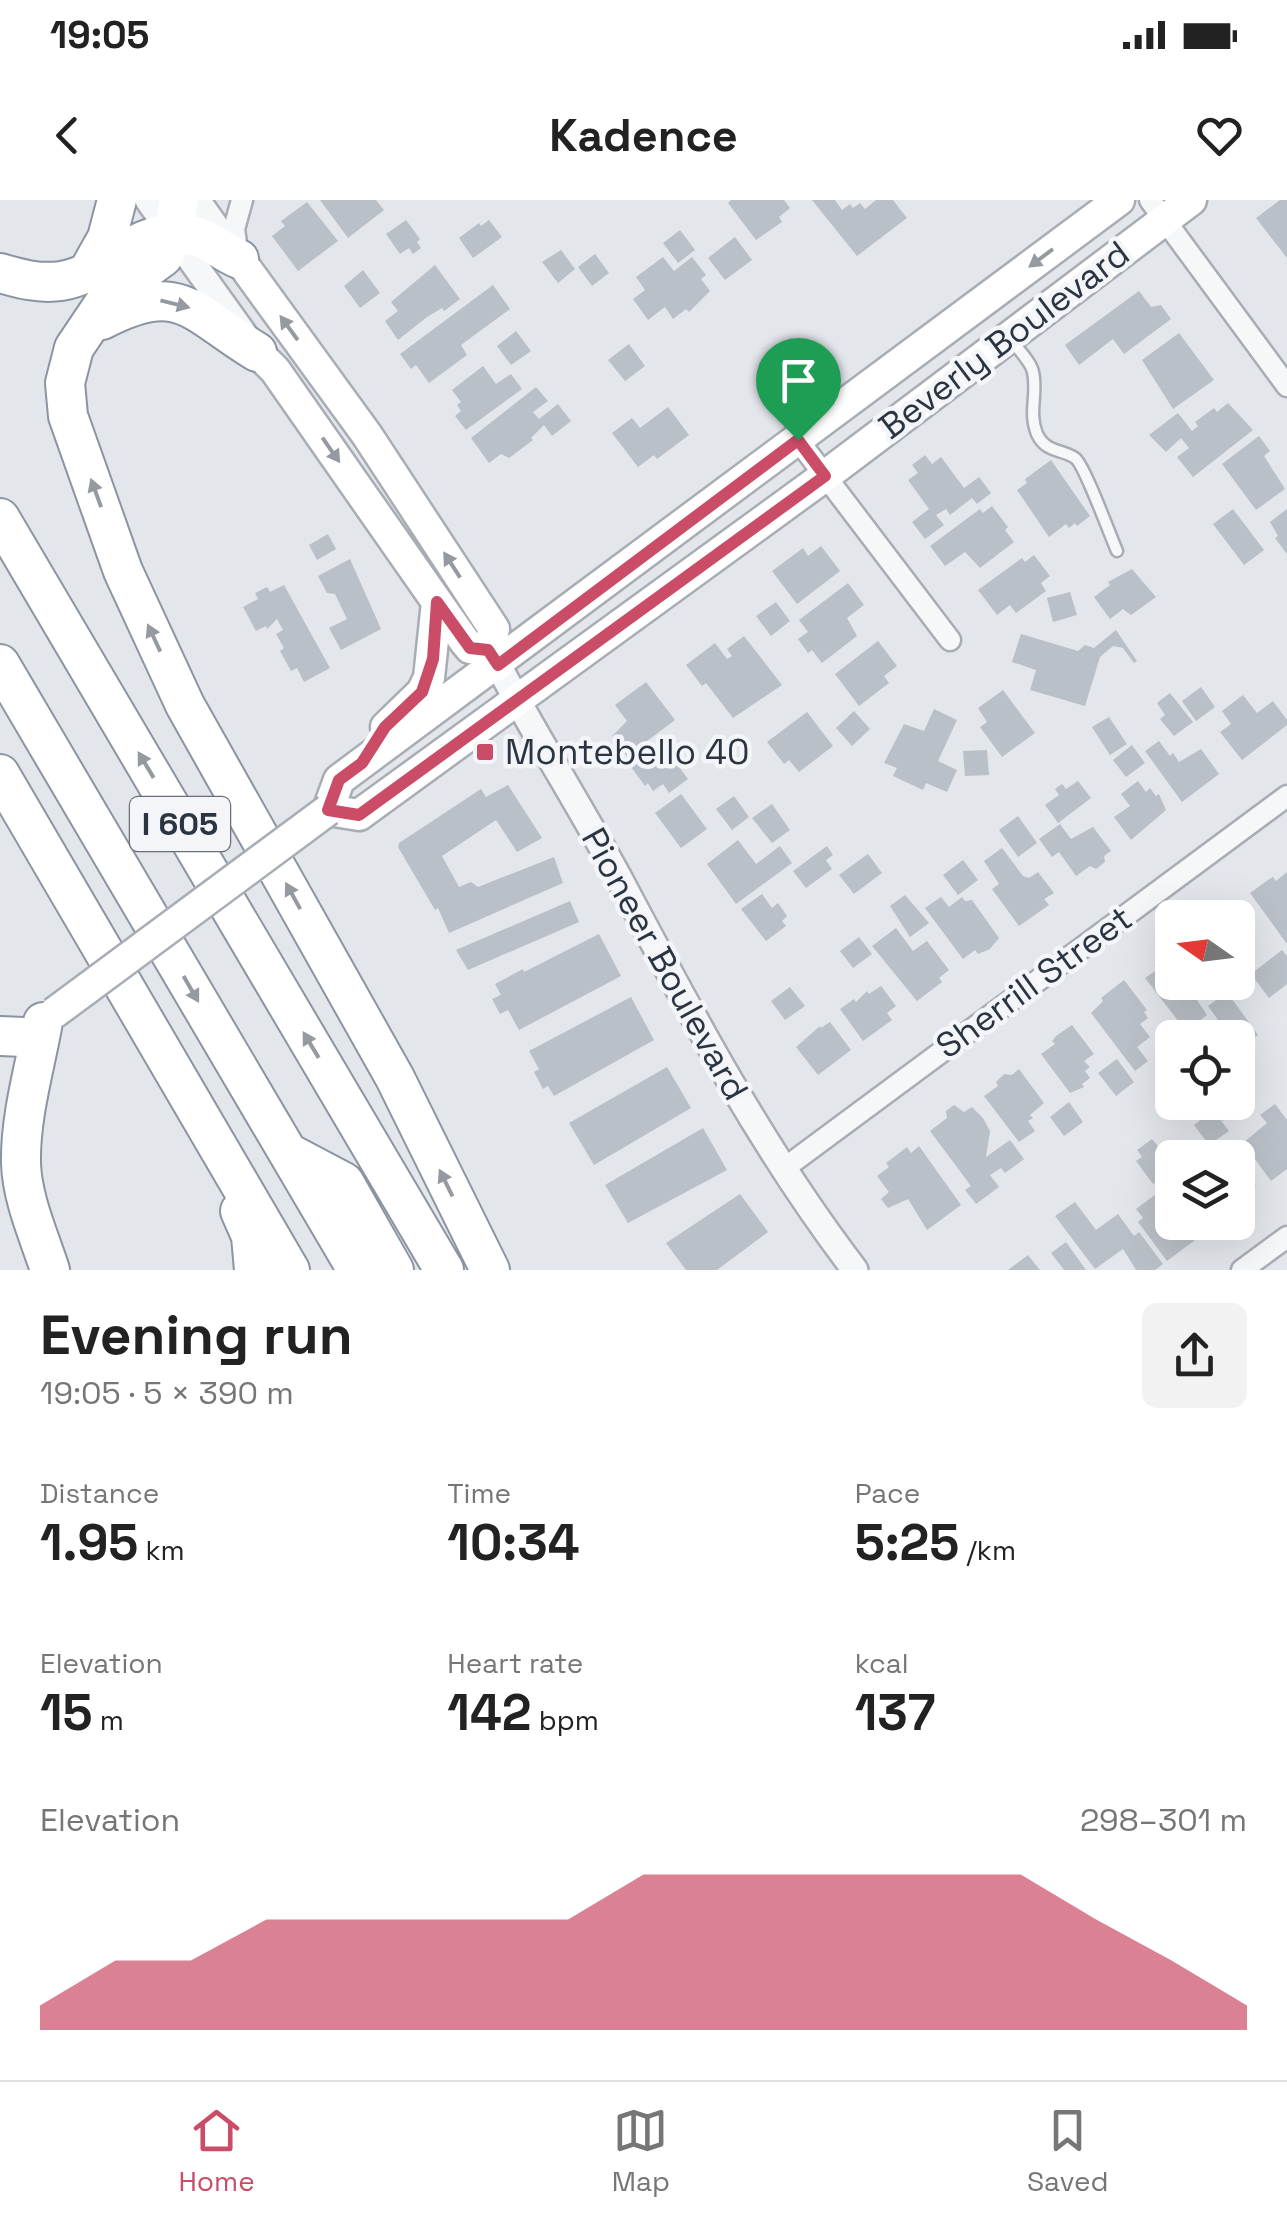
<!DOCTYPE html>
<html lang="en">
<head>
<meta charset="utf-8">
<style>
  :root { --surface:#fff; --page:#f2f2f2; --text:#222; --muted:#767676; --line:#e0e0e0; --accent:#cb4c67 }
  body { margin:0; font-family:"Space Grotesk",sans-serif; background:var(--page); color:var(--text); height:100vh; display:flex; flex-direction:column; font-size:38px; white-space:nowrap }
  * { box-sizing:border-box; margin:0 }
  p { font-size:32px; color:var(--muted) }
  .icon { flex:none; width:55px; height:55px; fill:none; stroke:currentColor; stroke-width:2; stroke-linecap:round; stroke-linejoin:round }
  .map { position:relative; height:1070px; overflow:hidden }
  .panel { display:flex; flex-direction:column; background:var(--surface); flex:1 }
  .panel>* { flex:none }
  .needle { width:65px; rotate:284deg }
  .fabs { position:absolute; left:1155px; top:700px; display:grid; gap:20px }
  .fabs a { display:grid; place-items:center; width:100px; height:100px; border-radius:15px; background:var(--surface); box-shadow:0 10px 40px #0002; font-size:50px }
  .pin { position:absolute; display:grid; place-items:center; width:85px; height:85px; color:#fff; margin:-102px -42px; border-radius:50% 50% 50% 0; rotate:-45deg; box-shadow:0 0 10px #0007 }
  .pin .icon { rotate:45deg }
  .round { display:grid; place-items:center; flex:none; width:105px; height:105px; border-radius:15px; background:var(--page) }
  .summary { display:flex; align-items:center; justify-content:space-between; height:170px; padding:0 40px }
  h1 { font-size:55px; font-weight:600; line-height:75px }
  .stats { display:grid; grid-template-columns:repeat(3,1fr); gap:15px; height:170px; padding:10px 40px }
  .stats div { display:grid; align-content:center }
  .stats b { font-size:50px; font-weight:600 }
  .stats small { font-size:28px; font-weight:400 }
  .stats p { font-size:28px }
  .chart { height:280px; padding:20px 40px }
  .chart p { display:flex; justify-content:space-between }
  .chart svg { width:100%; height:180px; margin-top:10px; fill:var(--accent); opacity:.7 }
  .status { display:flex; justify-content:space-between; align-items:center; height:70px; padding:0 50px; background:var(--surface); direction:ltr }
  .status svg { height:28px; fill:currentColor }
  header { display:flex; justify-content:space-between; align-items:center; height:130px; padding:0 40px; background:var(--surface); font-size:45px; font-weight:600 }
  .menu { display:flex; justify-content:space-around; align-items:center; height:140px; border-top:2px solid var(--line); background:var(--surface); font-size:28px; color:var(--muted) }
  .menu a { display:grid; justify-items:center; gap:5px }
  .menu .selected { color:var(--accent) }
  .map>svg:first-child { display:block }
</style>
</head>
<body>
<div class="status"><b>19:05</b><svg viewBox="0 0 49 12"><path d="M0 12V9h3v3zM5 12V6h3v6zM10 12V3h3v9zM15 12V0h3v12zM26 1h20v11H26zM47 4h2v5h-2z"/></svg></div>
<header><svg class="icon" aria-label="back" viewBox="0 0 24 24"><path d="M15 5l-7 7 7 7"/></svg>Kadence<svg class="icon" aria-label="heart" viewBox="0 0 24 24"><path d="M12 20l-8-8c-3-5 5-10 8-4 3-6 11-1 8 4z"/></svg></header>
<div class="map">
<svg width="1287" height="1070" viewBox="0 0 1287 1070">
  <rect width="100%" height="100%" fill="#e3e6eb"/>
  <path fill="#bac0c7" d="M 320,0 L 376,0 L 384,10 L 348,38 Z
    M 731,0 L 784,0 L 790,8 L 779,17 L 782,22 L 756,40 L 728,3 Z
    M 812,0 L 835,0 L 842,10 L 850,4 L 853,8 L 860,3 L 865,9 L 876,0 L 893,0 L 907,18 L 857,56 Z
    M 1280,0 L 1287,0 L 1287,58 L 1256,18 Z
    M 307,2 L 338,41 L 298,71 L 272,36 L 285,26 L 281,21 Z
    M 406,20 L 420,39 L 417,42 L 421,48 L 413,54 L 409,48 L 400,54 L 386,34 Z
    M 489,20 L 502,37 L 473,58 L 459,38 L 479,23 L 481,26 Z
    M 680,30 L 695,50 L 678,63 L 663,43 Z
    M 735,37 L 752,60 L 725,80 L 708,58 Z
    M 561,50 L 575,69 L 558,83 L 542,62 Z
    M 595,54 L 609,73 L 592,86 L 578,67 Z
    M 663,57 L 674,71 L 692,57 L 706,75 L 701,79 L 710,91 L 689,112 L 686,109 L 673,119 L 665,107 L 648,120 L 633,99 L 645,90 L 636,77 Z
    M 435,65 L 460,99 L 444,111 L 442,108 L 427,117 L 398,140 L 385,121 L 398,111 L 391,102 Z
    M 363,70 L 380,93 L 360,108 L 344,86 Z
    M 493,85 L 510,109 L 461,145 L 467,155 L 429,183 L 416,165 L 411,169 L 400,154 Z
    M 1139,91 L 1151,107 L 1161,105 L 1171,119 L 1124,154 L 1113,139 L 1079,165 L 1065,145 Z
    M 516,131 L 531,151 L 511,165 L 497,146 Z
    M 1179,133 L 1214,180 L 1173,209 L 1142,160 Z
    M 629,144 L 645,166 L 625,181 L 608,160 Z
    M 483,166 L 496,184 L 511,174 L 522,189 L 466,230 L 455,216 L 461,211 L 457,205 L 461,202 L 452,190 Z
    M 536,187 L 548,201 L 533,212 L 539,219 L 558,204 L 571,221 L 552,236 L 544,225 L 531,238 L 533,240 L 509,258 L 501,254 L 489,263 L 471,238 Z
    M 1228,203 L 1253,230 L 1193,277 L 1177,257 L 1189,248 L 1181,238 L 1166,252 L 1149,235 L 1178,213 L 1192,231 L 1198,226 L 1195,222 L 1214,208 L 1217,212 Z
    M 668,207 L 689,235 L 657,259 L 654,255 L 638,267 L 612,233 L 632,218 L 640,228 Z
    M 1259,236 L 1270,251 L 1264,256 L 1285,289 L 1256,310 L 1222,264 Z
    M 925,255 L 932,264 L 941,257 L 964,288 L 979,277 L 991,293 L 977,304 L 972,298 L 950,315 L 946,309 L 936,315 L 944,325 L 925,339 L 912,322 L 929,309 L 908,280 L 918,273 L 912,265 Z
    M 1051,260 L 1090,316 L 1077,326 L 1075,323 L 1069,328 L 1066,324 L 1049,337 L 1017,290 L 1027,283 L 1025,279 Z
    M 992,306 L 1008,327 L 1005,330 L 1014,342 L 980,368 L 965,352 L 945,366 L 930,346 L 980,309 L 983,313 Z
    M 1233,309 L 1264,350 L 1244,365 L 1213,324 Z
    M 1287,309 L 1287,354 L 1275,338 L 1278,336 L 1270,322 Z
    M 328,334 L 336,349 L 317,360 L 309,345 Z
    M 821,346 L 840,371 L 797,404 L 772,371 L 803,348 L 808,356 Z
    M 1034,355 L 1050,376 L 1041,383 L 1046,391 L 1016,413 L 1010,405 L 997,415 L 978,390 L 1022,358 L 1025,362 Z
    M 350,359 L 381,429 L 341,450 L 329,428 L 347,419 L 335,394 L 327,393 L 318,376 Z
    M 1132,369 L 1156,397 L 1131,415 L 1123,409 L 1110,419 L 1094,397 L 1110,385 L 1108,382 Z
    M 848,383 L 864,405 L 847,418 L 857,436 L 822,463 L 812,450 L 808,453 L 798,439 L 808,432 L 799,420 Z
    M 284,385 L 330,468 L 304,482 L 297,468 L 291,471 L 280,451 L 284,448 L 276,434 L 283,430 L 277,419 L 267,429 L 266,426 L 256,431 L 243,407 L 258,399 L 255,393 L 267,387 L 270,392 Z
    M 1070,392 L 1077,415 L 1053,422 L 1047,398 Z
    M 776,402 L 790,421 L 771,436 L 756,416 Z
    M 1116,430 L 1137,461 L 1134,463 L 1123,448 L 1113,446 L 1100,457 L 1085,506 L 1030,490 L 1036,470 L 1012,462 L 1021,434 L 1078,451 L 1085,445 L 1094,448 Z
    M 744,436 L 782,485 L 733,518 L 706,483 L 702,486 L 686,465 L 715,443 L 727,459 L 732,456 L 727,449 Z
    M 878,441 L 897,466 L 884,476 L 889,483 L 859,506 L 835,474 Z
    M 646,482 L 675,520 L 627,556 L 612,536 L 627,521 L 615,505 Z
    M 1201,487 L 1215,507 L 1196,521 L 1182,501 Z
    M 1003,490 L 1035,533 L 1002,557 L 980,527 L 987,522 L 978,508 Z
    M 1170,493 L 1193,522 L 1174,536 L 1160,519 L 1165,515 L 1157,503 Z
    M 1243,495 L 1257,513 L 1273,501 L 1287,520 L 1287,525 L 1242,560 L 1220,532 L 1231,524 L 1222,511 Z
    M 934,509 L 957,520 L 938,561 L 957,570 L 947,592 L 926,583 L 923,590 L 893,576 L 897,568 L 884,563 L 904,524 L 924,531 Z
    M 854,511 L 870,529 L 852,546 L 836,528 Z
    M 807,512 L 833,546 L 799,572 L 789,560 L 784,564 L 767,542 Z
    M 1109,517 L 1127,544 L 1110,555 L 1092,527 Z
    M 1159,541 L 1170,556 L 1173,553 L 1179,562 L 1201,549 L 1219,574 L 1182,602 L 1145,551 Z
    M 664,542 L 674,553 L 674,560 L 688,579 L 669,593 L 663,584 L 653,591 L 648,583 L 645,586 L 631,567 Z
    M 1132,545 L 1145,563 L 1126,577 L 1113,560 Z
    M 987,550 L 989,575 L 965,576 L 963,551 Z
    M 1078,581 L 1091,598 L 1058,623 L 1045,605 L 1059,595 L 1055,589 L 1062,584 L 1066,589 Z
    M 1138,581 L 1146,592 L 1150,588 L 1156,596 L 1159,594 L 1166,610 L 1131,640 L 1114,617 L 1130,606 L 1121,594 Z
    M 508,585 L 542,638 L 517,652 L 496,620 L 442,656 L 459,687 L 471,682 L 478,687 L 554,657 L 563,683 L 449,733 L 438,708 L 435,710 L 398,647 L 399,643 L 481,589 L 486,597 Z
    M 681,594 L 707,629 L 681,648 L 655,613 Z
    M 734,596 L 749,617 L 732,630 L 716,609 Z
    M 772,604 L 790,630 L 772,643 L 752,618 Z
    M 1018,616 L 1037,643 L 1018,657 L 999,630 Z
    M 1060,624 L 1071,639 L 1093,627 L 1111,651 L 1104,656 L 1105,662 L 1096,669 L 1090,666 L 1076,676 L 1059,652 L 1052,657 L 1039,639 Z
    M 738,640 L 756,664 L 780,646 L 792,663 L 736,704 L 707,664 Z
    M 827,646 L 833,655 L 826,660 L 832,669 L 806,688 L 793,671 Z
    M 1002,648 L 1023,676 L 1029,678 L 1038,672 L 1054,693 L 1044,699 L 1049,705 L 1019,726 L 992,689 L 999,684 L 984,661 Z
    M 868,654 L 882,673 L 854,694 L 839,675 Z
    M 963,660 L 978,680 L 958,695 L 943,675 Z
    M 1287,672 L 1287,744 L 1250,693 L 1268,680 L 1273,677 L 1276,681 Z
    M 762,694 L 772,708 L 778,703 L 787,716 L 782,721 L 786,726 L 766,741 L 741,709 Z
    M 905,695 L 929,723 L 910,737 L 890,706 Z
    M 941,697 L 949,707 L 962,697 L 965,701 L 972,700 L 999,738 L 990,749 L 978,754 L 975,750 L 963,759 L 925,708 Z
    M 570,701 L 579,722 L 468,770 L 456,750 Z
    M 1238,724 L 1251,743 L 1238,754 Z
    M 896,728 L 913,751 L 927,741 L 949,770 L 939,778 L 942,782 L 917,801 L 872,746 Z
    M 599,734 L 621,776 L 519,830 L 508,810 L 500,814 L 492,799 L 501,795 L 495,784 L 523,769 L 524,772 Z
    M 859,737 L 872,754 L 853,768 L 840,751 Z
    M 1171,748 L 1172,782 L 1202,782 L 1194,791 L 1190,790 L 1207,815 L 1186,831 L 1145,778 L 1158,769 L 1154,765 Z
    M 1282,750 L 1287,756 L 1287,784 L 1269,798 L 1251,774 Z
    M 1124,780 L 1147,810 L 1144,812 L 1148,818 L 1140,824 L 1150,837 L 1137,847 L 1148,861 L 1135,871 L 1091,813 L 1103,801 L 1101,798 Z
    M 881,786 L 896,806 L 887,813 L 892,820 L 863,841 L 840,809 L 854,799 L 856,802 L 867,791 L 869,794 Z
    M 790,787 L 805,806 L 785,820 L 771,801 Z
    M 1227,792 L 1258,835 L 1240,848 L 1238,838 L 1231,838 L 1208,806 Z
    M 631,797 L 654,840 L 554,896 L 548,886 L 543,889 L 534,872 L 539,869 L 529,851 Z
    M 830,822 L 851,850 L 818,875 L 796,847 L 820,826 L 821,828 Z
    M 1072,825 L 1094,854 L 1084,861 L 1090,867 L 1085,871 L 1090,878 L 1082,884 L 1084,887 L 1070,893 L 1041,854 L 1055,844 L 1052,841 L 1056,836 Z
    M 1174,828 L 1181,838 L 1172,838 L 1172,856 L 1168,859 L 1156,842 Z
    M 1117,859 L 1134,882 L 1116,896 L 1098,873 Z
    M 667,867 L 691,908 L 594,965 L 569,923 Z
    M 1019,869 L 1044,903 L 1030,915 L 1033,918 L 1028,921 L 1035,931 L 1019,942 L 984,896 L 998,886 L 996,882 L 1004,874 L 1012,875 Z
    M 1238,897 L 1244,905 L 1223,921 L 1209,902 L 1238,902 Z
    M 1069,902 L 1083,922 L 1064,936 L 1050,917 Z
    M 1275,904 L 1287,920 L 1287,969 L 1271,981 L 1243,943 L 1267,923 L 1260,915 Z
    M 954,905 L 964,912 L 972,907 L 983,918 L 990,931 L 986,957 L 1010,940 L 1024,959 L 1005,973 L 1001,968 L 990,975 L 999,987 L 976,1004 L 965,990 L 971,986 L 930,931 L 947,918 L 946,911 Z
    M 1213,910 L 1229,931 L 1209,945 L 1194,925 Z
    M 703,928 L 727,970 L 628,1023 L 605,985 Z
    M 1152,939 L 1172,963 L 1172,969 L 1153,984 L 1136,961 L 1142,957 L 1137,950 Z
    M 919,946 L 961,1005 L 927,1030 L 908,999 L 888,1008 L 881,999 L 889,992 L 877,976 L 889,967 L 886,963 L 907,947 L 911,953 Z
    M 1238,961 L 1256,986 L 1238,995 Z
    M 1167,986 L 1172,993 L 1172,1022 L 1207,1022 L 1211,1028 L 1167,1061 L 1138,1022 L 1143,1018 L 1136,1009 Z
    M 740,994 L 768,1032 L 717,1070 L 686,1070 L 666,1043 Z
    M 1075,1002 L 1096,1030 L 1118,1014 L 1134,1036 L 1139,1032 L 1163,1064 L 1155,1070 L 1136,1070 L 1123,1049 L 1095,1069 L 1055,1016 Z
    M 1066,1042 L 1086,1070 L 1064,1070 L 1051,1053 Z
    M 1028,1055 L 1040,1070 L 1008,1070 Z"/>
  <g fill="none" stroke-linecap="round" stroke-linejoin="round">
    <g stroke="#a8adb5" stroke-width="15">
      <path id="service" d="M 1011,140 C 1018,149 1031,162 1033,172 C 1038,194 1028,212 1037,234 C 1046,253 1062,249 1075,258 C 1084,264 1110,335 1117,351"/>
    </g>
    <g stroke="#a8adb5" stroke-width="25">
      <path id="minor" d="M 1150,0 L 1287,186
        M 238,57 L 234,29 L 242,0
        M 798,240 L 950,440
        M 782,970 L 1287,596
        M 1242,1070 L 1287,1037"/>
    </g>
    <g stroke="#a8adb5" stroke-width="30">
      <path id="tertiary" d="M 148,0 L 244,134
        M 197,0 L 233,51
        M 498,465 C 536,537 580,606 619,678 C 691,814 761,947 855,1070"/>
    </g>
    <g stroke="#a8adb5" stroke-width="35">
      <path id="secondary" d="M 1119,0 L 339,580 L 328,610 L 359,615 L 825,276 L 1191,0
        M 239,59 L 367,235 L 494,429 L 488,450 L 498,465
        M 257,152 L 275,170 L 465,442 L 470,448 L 488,450
        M 386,527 L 422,492 L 429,478 L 437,402"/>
    </g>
    <g stroke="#8b95a1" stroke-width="42">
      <path id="motorway" d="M 179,0 L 173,36 L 163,57 L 109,96 L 74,148 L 65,183 L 68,216 L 123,371 L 185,505 L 395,878 L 490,1070
        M 89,70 L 107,38 L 117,0
        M 0,73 C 21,79 39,84 61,81 C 111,73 137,21 198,37 C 209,40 226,54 239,59
        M 102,120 C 181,79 191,112 257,152
        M 0,318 L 444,1070
        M 0,464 L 357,1070
        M 0,574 L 290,1070
        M 43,822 C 35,867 20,916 21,963 C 22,999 39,1036 50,1070
        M 0,836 L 24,837
        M 289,953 L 344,982 L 394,1070
        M 240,1011 L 251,1036 L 254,1070"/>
    </g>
    <use href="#service" stroke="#f6f7f9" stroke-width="10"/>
    <use href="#minor" stroke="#f6f7f9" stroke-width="20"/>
    <use href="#tertiary" stroke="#f6f7f9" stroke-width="25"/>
    <use href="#secondary" stroke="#fff" stroke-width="30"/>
    <use href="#motorway" stroke="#fff" stroke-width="38"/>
    <g stroke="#a8adb5" stroke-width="35" stroke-linecap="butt">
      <path id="secondary-bridge" d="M 54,813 L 328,610"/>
    </g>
    <use href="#secondary-bridge" stroke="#fff" stroke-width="30"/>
  </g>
  <defs><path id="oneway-solid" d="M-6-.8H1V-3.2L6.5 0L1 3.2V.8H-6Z" transform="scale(2.5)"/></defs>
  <g fill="#959aa0">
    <use href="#oneway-solid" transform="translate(1041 58) rotate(143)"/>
    <use href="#oneway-solid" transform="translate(175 104) rotate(14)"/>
    <use href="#oneway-solid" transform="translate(289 128) rotate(-126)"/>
    <use href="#oneway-solid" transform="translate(331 250) rotate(55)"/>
    <use href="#oneway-solid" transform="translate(96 293) rotate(-110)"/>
    <use href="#oneway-solid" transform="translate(452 365) rotate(-123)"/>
    <use href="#oneway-solid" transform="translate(154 438) rotate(-115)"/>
    <use href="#oneway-solid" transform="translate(146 565) rotate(-121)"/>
    <use href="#oneway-solid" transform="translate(293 696) rotate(-119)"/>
    <use href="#oneway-solid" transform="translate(191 789) rotate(60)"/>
    <use href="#oneway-solid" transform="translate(311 845) rotate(-121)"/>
    <use href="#oneway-solid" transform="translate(446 983) rotate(-116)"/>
  </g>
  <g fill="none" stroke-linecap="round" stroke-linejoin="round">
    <g stroke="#fff" stroke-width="20">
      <path id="route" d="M 798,240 L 825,276 L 359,615 L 328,610 L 339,580 L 362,563 L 385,527 L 422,492 L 433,459 L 437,402 L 470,448 L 488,450 L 498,465 Z"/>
    </g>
    <use href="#route" stroke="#cb4c67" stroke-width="12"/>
  </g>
  <rect fill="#cb4c67" stroke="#f3f5f8" stroke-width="4" x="475" y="542" width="20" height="20" rx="5"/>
  <g text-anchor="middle" stroke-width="9" stroke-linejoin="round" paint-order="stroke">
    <rect fill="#f3f5f8" stroke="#676f79" stroke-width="2.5" x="130" y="597" width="100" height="54" rx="8"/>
    <g font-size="32" font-weight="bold" fill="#2b3542">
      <text x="180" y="635">I 605</text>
    </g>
    <g font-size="35" fill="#2b3542" stroke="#f3f5f8">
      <text transform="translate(1004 140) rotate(-37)" y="12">Beverly Boulevard</text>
      <text transform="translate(665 764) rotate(61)" y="12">Pioneer Boulevard</text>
      <text transform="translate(1034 782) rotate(-36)" y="12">Sherrill Street</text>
    </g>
    <g font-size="35" fill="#2b3542" stroke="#f3f5f8" text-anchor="start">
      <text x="505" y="564">Montebello 40</text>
    </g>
  </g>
</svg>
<div class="fabs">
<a><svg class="needle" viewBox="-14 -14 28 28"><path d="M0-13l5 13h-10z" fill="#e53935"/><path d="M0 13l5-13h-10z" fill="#767676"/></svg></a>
<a><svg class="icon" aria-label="locate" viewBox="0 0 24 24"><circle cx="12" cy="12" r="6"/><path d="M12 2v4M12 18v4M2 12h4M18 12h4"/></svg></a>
<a><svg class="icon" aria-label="layers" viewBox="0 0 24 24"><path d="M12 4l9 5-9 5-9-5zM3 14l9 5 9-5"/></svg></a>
</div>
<div class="pin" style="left:798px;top:240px;background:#1e9e55"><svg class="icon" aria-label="arrive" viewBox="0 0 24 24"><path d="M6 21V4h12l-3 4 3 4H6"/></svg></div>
</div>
<section class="panel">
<div class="summary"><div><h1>Evening run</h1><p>19:05 · 5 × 390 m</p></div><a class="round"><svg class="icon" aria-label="share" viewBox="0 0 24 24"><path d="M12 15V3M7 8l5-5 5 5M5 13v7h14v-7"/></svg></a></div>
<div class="stats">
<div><p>Distance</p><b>1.95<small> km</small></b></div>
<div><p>Time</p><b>10:34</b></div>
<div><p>Pace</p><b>5:25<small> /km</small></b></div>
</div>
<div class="stats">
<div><p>Elevation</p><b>15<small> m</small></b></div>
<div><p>Heart rate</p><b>142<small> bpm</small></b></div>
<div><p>kcal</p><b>137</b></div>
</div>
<div class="chart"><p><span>Elevation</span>298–301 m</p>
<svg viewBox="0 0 160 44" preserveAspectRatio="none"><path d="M0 44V38L10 27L20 27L30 17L40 17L50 17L60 17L70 17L80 6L90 6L100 6L110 6L120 6L130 6L140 17L150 27L160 38V44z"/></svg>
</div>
</section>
<nav class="menu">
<a class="selected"><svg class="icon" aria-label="home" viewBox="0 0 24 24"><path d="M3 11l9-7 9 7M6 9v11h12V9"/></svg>Home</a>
<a><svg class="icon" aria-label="map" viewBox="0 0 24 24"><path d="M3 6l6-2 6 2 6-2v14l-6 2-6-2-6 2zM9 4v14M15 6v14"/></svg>Map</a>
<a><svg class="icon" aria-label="saved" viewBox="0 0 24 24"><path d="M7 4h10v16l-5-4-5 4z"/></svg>Saved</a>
</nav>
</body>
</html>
